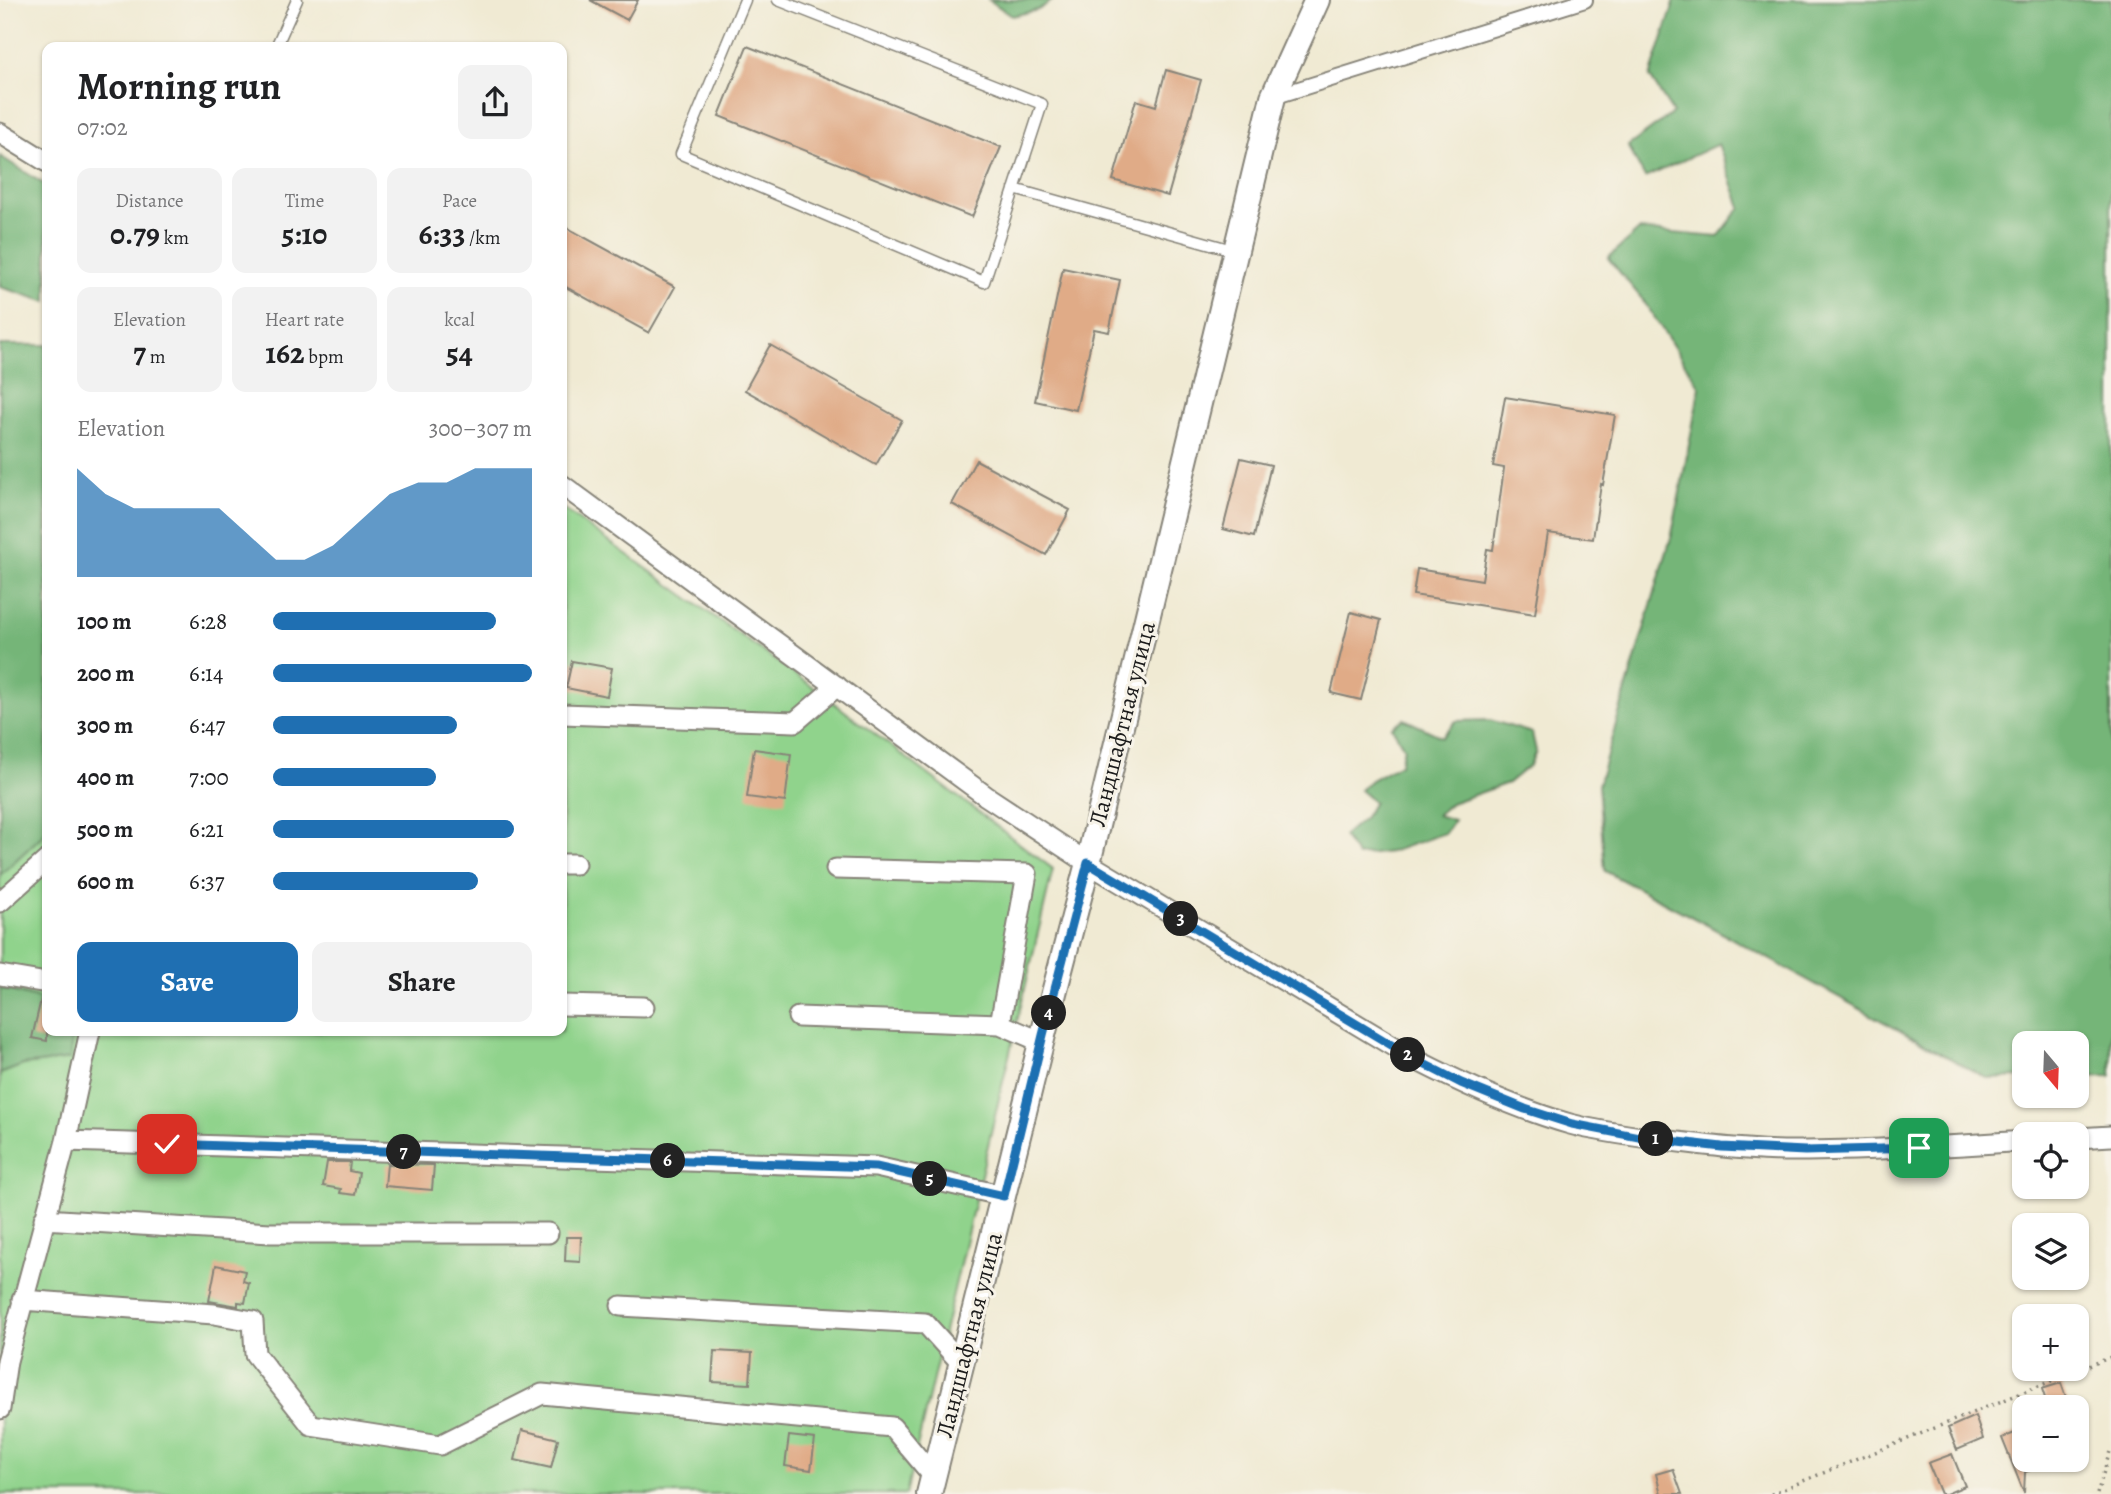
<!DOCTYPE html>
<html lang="en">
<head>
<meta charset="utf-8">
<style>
  :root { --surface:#fff; --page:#f2f2f2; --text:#202124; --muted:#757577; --accent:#1f6fb2 }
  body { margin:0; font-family:Alegreya,serif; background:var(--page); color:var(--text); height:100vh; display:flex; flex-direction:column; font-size:26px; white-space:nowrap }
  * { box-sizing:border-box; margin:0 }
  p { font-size:23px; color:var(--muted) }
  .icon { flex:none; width:38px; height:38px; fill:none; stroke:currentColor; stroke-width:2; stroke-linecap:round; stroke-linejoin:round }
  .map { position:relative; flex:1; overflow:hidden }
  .side { position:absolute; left:42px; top:42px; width:525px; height:994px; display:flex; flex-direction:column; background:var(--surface); border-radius:14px; box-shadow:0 2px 5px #0004 }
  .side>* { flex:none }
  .needle { width:46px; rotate:161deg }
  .controls { position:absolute; left:2012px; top:1031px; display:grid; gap:14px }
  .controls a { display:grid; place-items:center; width:77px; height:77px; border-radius:14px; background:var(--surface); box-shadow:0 2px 5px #0004; font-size:35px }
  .pin { position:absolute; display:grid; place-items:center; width:60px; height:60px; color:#fff; margin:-30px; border-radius:14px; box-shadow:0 4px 10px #0006 }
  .km { position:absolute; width:35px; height:35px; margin:-18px; border-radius:50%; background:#222; color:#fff; font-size:19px; line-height:35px; text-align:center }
  .round { display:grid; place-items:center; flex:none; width:74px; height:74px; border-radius:14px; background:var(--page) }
  .overview { display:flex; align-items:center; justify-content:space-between; height:119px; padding:0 35px }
  h1 { font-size:38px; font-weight:700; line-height:52px }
  .stats { display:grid; grid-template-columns:repeat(3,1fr); gap:10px; height:119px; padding:7px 35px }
  .stats div { display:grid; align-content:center; border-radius:14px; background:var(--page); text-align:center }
  .stats b { font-size:30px; font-weight:700 }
  .stats small { font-size:19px; font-weight:400 }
  .stats p { font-size:19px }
  .chart { height:196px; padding:14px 35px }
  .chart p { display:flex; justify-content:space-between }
  .chart svg { width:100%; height:126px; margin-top:7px; fill:var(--accent); opacity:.7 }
  .action { display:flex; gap:14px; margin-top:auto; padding:14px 35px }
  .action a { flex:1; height:80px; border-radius:14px; background:var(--accent); color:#fff; font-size:28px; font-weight:700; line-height:80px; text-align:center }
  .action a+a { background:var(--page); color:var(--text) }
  ul { padding:0 35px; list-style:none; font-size:23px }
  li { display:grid; grid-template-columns:112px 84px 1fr; align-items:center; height:52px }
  li i { height:18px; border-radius:9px; background:var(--accent) }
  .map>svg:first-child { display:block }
</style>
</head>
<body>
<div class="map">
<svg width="2111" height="1494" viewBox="0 0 2111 1494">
  <rect width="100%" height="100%" fill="#f7f3e8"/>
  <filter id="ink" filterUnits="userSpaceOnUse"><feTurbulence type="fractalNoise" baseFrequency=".0143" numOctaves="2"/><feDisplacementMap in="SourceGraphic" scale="14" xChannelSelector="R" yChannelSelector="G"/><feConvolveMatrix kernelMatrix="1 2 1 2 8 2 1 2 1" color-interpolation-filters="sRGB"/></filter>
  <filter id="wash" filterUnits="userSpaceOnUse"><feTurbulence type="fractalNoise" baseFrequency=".00686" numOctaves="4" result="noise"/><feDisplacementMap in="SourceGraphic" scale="28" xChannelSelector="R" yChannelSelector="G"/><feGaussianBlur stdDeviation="1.57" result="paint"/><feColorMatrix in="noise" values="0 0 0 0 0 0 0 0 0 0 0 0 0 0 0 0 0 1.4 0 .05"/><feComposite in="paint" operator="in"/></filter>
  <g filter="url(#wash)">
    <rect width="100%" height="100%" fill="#f0ead3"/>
    <path fill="#90d38c" stroke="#567854" stroke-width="2" d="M 562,508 L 817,690 L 1053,869 L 906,1494 L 0,1494 L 0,1074 L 23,1065 L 70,1059 L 72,1031 L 562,1031 Z
      M 47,831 L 47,1001 L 0,987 L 0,875 Z"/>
    <path fill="#74b578" stroke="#48684a" stroke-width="2" d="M 989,0 L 1053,0 L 1038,10 L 1012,16 Z
      M 1675,0 L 2111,0 L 2111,1076 L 2077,1077 L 2077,1043 L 2025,1043 L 2025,1077 L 1986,1078 L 1709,926 L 1605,871 L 1598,785 L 1672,534 L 1700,387 L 1643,300 L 1608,258 L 1639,230 L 1718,237 L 1741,207 L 1718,144 L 1645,178 L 1628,146 L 1673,113 L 1650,77 Z
      M 0,156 L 47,186 L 47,302 L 0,287 Z
      M 0,345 L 47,345 L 47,831 L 0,875 Z
      M 1404,719 L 1442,737 L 1456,721 L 1490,720 L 1532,733 L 1536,751 L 1530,765 L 1508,783 L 1451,803 L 1437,815 L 1454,820 L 1445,833 L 1390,852 L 1357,856 L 1343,836 L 1365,817 L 1374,802 L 1360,790 L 1371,780 L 1400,764 L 1404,748 L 1392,727 Z
      M 0,988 L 47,1001 L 47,1031 L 72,1031 L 70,1059 L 23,1065 L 0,1074 Z"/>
    <g id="blocks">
      <path fill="#e0ab87" d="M 590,0 L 638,0 L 627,20 Z
        M 747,46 L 1001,147 L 972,217 L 719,116 Z
        M 1166,70 L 1201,80 L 1168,196 L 1113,180 L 1136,100 L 1156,106 Z
        M 562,225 L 675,287 L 649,333 L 562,285 Z
        M 1063,268 L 1120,280 L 1109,332 L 1094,329 L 1076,410 L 1035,401 Z
        M 770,345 L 902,420 L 876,465 L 745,390 Z
        M 1505,397 L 1615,415 L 1603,485 L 1601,484 L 1593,539 L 1548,533 L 1535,614 L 1413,595 L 1417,569 L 1482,580 L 1487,549 L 1493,550 L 1504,468 L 1493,466 Z
        M 1241,458 L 1271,465 L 1254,537 L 1223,529 Z
        M 976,460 L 1070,510 L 1046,555 L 952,504 Z
        M 1351,612 L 1381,620 L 1361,700 L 1331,693 Z
        M 572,661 L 612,668 L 607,696 L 566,688 Z
        M 754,749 L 791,754 L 785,802 L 747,797 Z
        M 41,999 L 47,999 L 47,1041 L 32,1038 Z
        M 327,1162 L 350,1162 L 349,1171 L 359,1173 L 355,1195 L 340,1193 L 341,1189 L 323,1186 Z
        M 387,1164 L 434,1165 L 432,1190 L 385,1186 Z
        M 566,1237 L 581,1237 L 580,1262 L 565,1261 Z
        M 216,1265 L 245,1271 L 243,1281 L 249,1283 L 245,1303 L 238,1302 L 238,1306 L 209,1301 Z
        M 714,1351 L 752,1353 L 750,1384 L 712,1382 Z
        M 2061,1383 L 2068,1403 L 2058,1407 L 2048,1407 L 2042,1389 Z
        M 1975,1416 L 1983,1439 L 1957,1450 L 1948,1428 Z
        M 2025,1429 L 2025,1460 L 2055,1460 L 2055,1462 L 2025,1472 L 2024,1493 L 2002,1438 Z
        M 522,1430 L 558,1439 L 551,1468 L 515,1460 Z
        M 789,1436 L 815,1439 L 811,1470 L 785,1466 Z
        M 1952,1454 L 1965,1486 L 1946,1494 L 1941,1494 L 1928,1463 Z
        M 1673,1469 L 1682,1494 L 1661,1494 L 1656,1474 Z"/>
    </g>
  </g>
  <g filter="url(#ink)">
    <use href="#blocks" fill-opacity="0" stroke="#868378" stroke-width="2"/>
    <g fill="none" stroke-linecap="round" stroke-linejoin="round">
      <g stroke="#868378" stroke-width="13">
        <path id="service" d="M 745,0 L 681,154 L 984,282 L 1042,104 L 778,0
          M 276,47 L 297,0
          M 1014,189 L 1236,251"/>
      </g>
      <g stroke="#868378" stroke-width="18">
        <path id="pedestrian" d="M 1273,97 L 1585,0"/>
      </g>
      <g stroke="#868378" stroke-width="23">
        <path id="minor" d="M 0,133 L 47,162
          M 562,485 L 986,796 L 1088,863 L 1418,1061 C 1467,1086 1517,1109 1570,1124 C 1600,1132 1633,1136 1664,1140 C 1712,1146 1759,1152 1807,1151 C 1880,1150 1952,1146 2025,1141
          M 562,714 L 795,722 L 837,686
          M 562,864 L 575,864
          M 836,869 L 1027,874 L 1000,1024
          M 0,902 L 47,860
          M 0,975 L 47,983
          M 562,1005 L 644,1007
          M 798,1017 L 1000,1024 L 1042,1042
          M 2077,1138 L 2111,1136
          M 66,1141 L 876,1167 L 1005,1196
          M 44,1219 L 270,1233 L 548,1233
          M 22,1300 L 214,1314 L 253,1321 L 255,1354 L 311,1425 L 440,1445 L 542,1394 L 892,1427 L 934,1477
          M 621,1306 L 925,1323 L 962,1364
          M 0,1409 L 7,1361 L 66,1141 L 90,1031"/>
      </g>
      <g stroke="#868378" stroke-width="28">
        <path id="tertiary" d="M 929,1494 L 1043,1035 L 1088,863 L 1273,97 L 1317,0"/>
      </g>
      <path stroke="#868378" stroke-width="3.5" stroke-dasharray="2 5" stroke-linecap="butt" d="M 1771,1494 L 2111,1357
        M 2097,1494 L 2111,1448"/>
      <use href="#service" stroke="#fff" stroke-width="10"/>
      <use href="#pedestrian" stroke="#fff" stroke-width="14"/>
      <use href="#minor" stroke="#fff" stroke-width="19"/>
      <use href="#tertiary" stroke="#fff" stroke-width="24"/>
    </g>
  </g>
  <g fill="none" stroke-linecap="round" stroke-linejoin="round" filter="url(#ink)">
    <g stroke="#fff" stroke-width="14">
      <path id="route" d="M 167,1144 L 876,1167 L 1004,1196 L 1043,1035 L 1088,863 L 1418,1061 L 1461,1083 L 1525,1109 L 1572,1124 L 1644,1138 L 1722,1147 L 1805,1151 L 1919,1148"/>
    </g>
    <use href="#route" stroke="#1f6fb2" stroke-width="9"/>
  </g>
  <g text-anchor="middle" stroke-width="6" stroke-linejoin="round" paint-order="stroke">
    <g font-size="24" fill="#1c1c1c" stroke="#f7f3e8">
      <text transform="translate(1122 724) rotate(-76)" y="8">Ландшафтная улица</text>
      <text transform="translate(969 1335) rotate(-76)" y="8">Ландшафтная улица</text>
    </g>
  </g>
</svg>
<div class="controls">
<a><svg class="needle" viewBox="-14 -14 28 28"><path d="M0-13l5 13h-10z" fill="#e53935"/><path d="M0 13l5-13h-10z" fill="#757577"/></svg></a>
<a><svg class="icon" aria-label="locate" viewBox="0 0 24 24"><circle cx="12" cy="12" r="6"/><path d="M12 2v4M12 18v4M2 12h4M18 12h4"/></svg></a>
<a><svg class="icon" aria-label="layers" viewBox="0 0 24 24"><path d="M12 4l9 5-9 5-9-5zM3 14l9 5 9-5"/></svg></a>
<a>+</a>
<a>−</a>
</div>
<div class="pin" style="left:1919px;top:1148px;background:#1e9e55"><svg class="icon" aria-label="arrive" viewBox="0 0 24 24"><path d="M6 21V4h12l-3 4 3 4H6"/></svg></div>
<div class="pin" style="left:167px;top:1144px;background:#d93025"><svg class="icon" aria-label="check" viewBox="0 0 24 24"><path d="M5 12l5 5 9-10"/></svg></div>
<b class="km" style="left:1656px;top:1139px">1</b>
<b class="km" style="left:1408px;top:1055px">2</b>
<b class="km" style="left:1181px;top:919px">3</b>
<b class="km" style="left:1049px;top:1013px">4</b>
<b class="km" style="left:930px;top:1179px">5</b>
<b class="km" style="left:668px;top:1161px">6</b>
<b class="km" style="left:404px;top:1152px">7</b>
<section class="side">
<div class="overview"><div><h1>Morning run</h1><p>07:02</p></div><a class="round"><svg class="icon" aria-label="share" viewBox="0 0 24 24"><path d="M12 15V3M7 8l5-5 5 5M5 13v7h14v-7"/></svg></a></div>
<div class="stats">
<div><p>Distance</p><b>0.79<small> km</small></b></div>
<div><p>Time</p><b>5:10</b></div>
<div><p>Pace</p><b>6:33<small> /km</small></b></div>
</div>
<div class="stats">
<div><p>Elevation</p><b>7<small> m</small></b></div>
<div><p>Heart rate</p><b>162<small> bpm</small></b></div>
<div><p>kcal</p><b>54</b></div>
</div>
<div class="chart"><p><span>Elevation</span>300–307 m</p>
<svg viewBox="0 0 160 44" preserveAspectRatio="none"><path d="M0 44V6L10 15L20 20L30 20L40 20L50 20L60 29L70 38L80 38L90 33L100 24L110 15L120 11L130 11L140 6L150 6L160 6V44z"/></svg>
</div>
<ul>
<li><b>100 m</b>6:28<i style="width:86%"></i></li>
<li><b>200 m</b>6:14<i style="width:100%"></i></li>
<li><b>300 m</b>6:47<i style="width:71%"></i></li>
<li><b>400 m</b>7:00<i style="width:63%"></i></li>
<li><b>500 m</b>6:21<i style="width:93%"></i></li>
<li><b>600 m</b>6:37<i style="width:79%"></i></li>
</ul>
<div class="action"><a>Save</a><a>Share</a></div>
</section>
</div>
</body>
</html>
